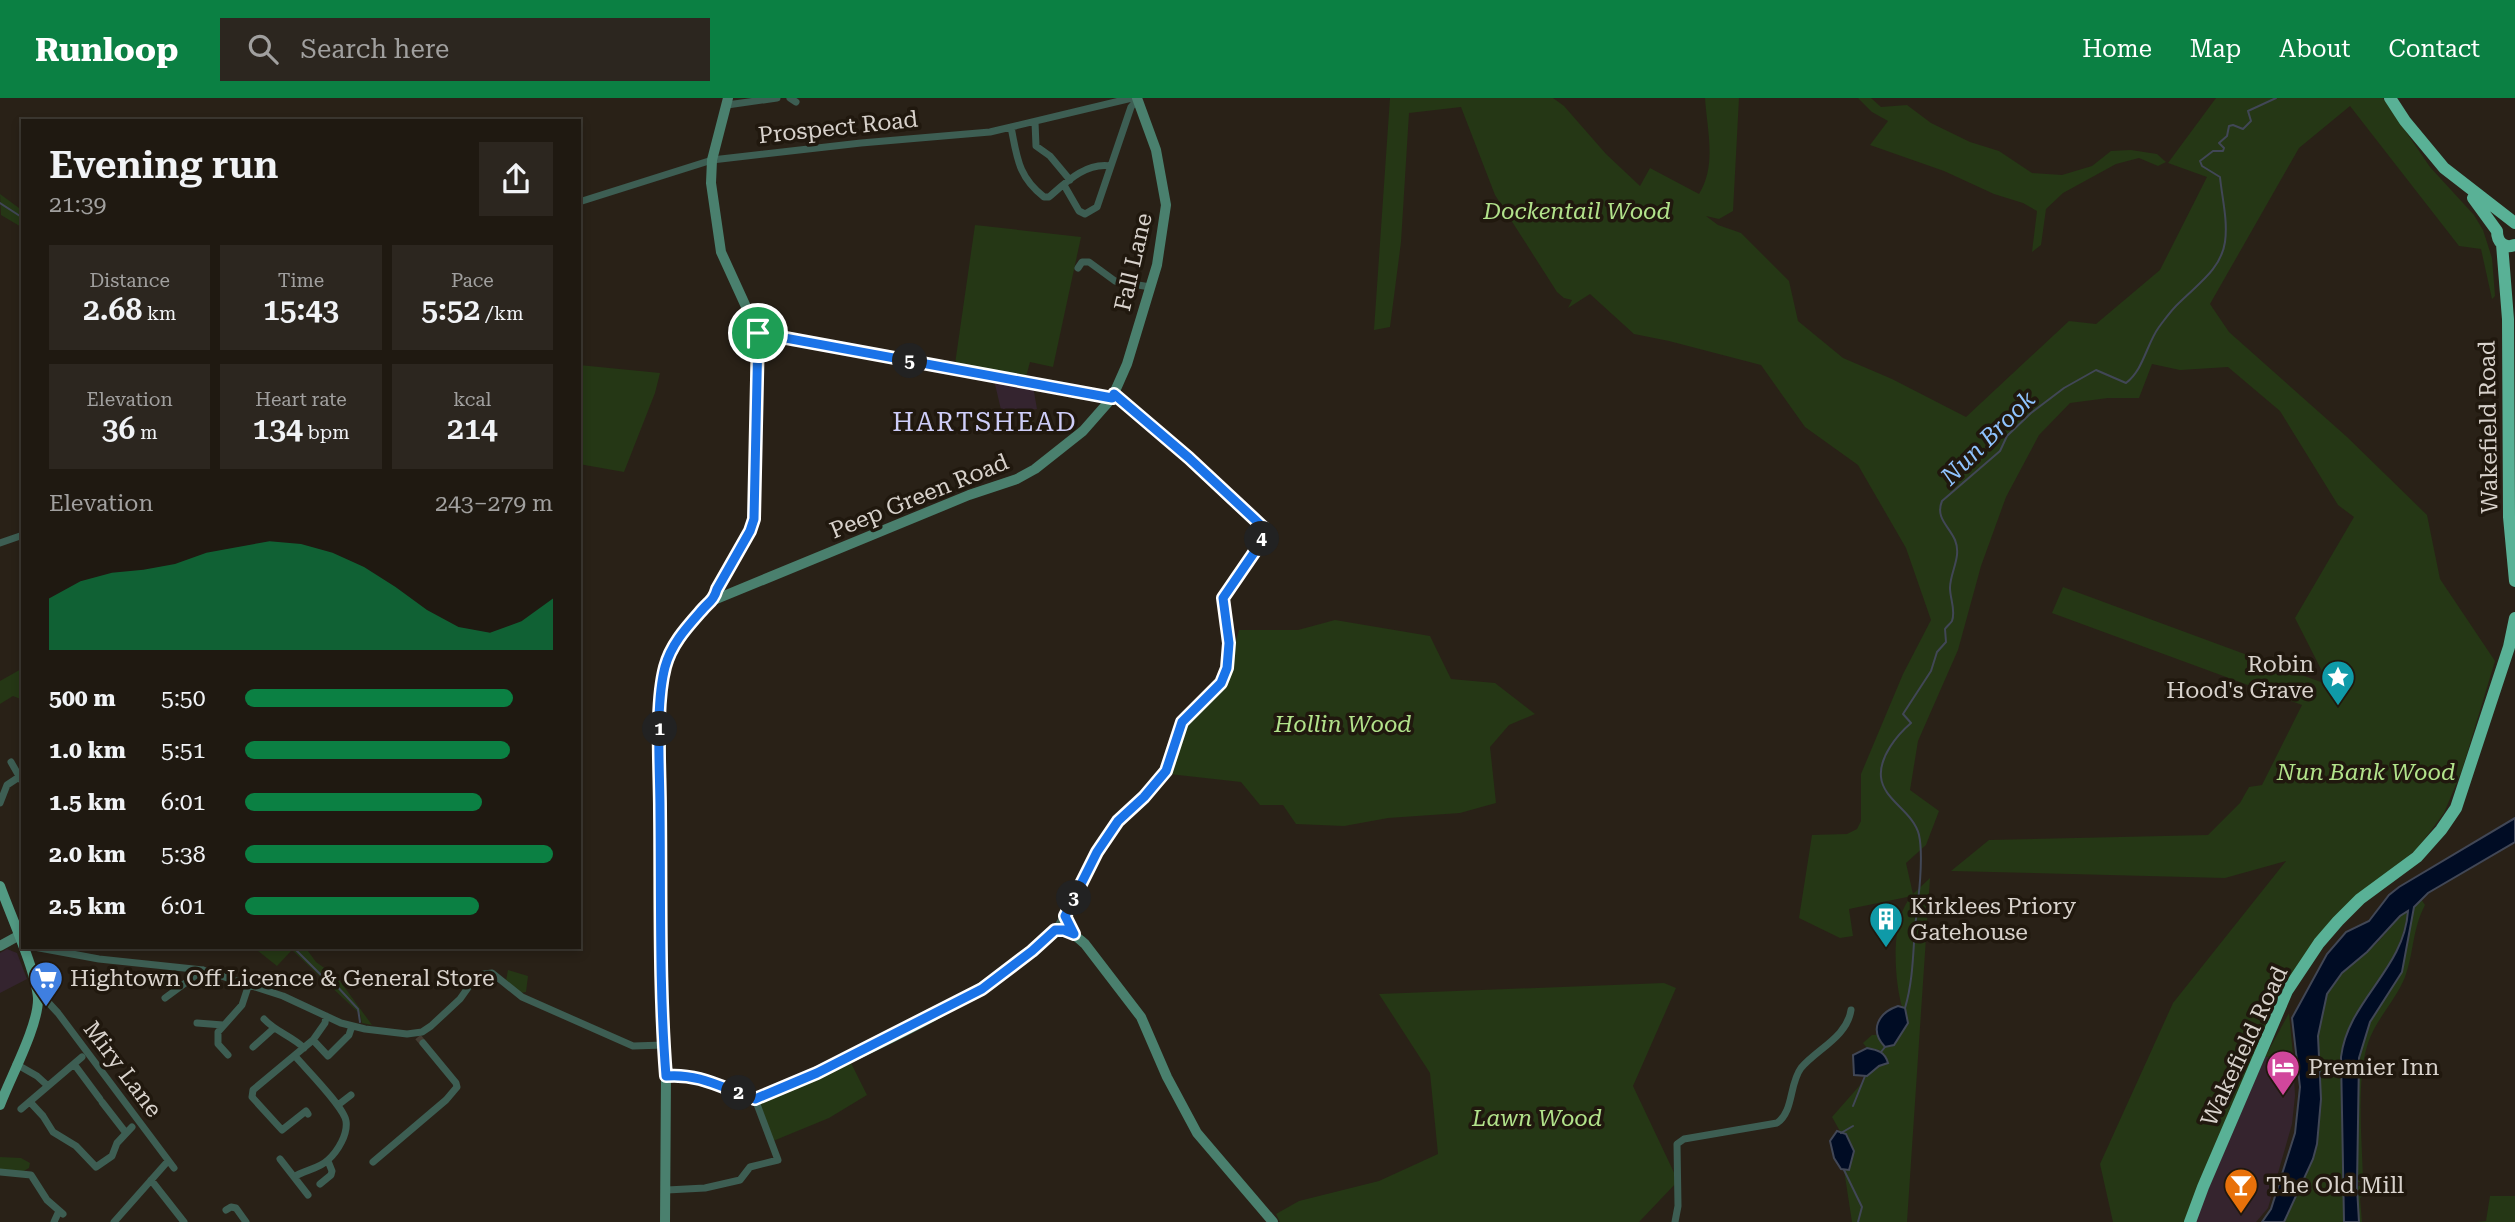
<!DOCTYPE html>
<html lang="en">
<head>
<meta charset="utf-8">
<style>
  :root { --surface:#1f1911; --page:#2c261f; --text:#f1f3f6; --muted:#a1a09f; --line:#3c3831; --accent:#0b8043 }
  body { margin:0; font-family:"Roboto Serif",serif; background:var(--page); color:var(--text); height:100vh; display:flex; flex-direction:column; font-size:26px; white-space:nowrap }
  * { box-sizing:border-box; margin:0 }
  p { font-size:23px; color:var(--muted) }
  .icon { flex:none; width:38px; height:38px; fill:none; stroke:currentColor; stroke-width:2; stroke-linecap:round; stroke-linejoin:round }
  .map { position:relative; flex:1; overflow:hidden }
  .drawer { position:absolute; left:21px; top:21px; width:560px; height:830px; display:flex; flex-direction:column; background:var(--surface); border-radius:0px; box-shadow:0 4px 10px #0003,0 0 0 2px var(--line) }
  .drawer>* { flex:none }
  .pin { position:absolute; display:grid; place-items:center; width:60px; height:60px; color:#fff; margin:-30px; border:4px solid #fff; border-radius:50%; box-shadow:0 2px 7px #0007 }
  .km { position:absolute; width:35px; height:35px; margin:-18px; border-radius:50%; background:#222; color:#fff; font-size:19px; line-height:35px; text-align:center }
  .round { display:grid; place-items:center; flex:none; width:74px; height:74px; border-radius:0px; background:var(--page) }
  .head { display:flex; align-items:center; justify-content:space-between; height:119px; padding:0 28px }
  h1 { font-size:38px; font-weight:600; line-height:52px }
  .figures { display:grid; grid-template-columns:repeat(3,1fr); gap:10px; height:119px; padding:7px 28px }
  .figures div { display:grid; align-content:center; border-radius:0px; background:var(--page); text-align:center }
  .figures b { font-size:30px; font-weight:600 }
  .figures small { font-size:19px; font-weight:400 }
  .figures p { font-size:19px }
  .chart { height:196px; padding:14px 28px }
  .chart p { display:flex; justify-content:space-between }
  .chart svg { width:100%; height:126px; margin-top:7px; fill:var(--accent); opacity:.7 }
  ul { padding:0 28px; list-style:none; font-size:23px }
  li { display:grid; grid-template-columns:112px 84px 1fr; align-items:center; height:52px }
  li i { height:18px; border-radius:9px; background:var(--accent) }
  header { display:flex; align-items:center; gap:42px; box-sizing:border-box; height:98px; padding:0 35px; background:var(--accent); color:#fff }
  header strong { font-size:33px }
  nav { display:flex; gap:38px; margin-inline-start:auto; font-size:24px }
  .search { width:490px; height:63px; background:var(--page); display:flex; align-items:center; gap:18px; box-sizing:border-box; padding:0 24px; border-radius:0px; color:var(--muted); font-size:26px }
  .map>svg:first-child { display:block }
</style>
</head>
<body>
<header>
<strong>Runloop</strong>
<div class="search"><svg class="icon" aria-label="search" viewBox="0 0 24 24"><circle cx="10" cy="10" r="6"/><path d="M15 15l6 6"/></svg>Search here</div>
<nav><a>Home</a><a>Map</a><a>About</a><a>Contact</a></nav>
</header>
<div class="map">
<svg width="2515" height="1124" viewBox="0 0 2515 1124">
  <rect width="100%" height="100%" fill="#292117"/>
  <path fill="#35242e" d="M 2293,957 L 2295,998 L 2292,1026 L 2268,1110 L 2256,1124 L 2194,1124 L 2265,959 Z"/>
  <path fill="#34242f" d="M 994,282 L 1033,288 L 1037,311 L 1002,316 Z
    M 7,851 L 17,855 L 27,881 L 0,895 L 0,855 Z"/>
  <path fill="#253715" d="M 1390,0 L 1553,0 L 1564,8 L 1606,56 L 1640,88 L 1650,70 L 1699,96 C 1717,67 1707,32 1705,0 L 1739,0 L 1733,113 L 1719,121 L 1706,118 L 1718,127 L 1741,135 L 1789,183 L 1798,223 L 1843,260 L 1892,281 L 1966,319 L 2069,223 L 2096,226 L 2160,172 L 2207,79 L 2168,65 L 2216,0 L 2383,0 L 2430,69 L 2474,117 L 2483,132 L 2492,160 L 2495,198 L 2492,201 L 2481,151 L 2459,148 L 2350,8 L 2299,50 L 2210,206 L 2229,234 L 2347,339 L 2427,417 L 2440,481 L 2495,563 L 2462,672 L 2444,715 L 2417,751 L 2354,801 L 2306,857 L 2186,1124 L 2113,1124 L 2100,1066 L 2173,905 L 2286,763 L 2225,780 L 1951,773 L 1989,742 L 2208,737 L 2240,705 L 2249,689 L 2262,687 L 2302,607 L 2052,515 L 2063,489 L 2329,587 L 2295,520 L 2354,419 L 2338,407 L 2280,313 L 2228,269 L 2180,272 L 2152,266 L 2139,300 L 2108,300 L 2070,305 L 2039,337 L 2006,399 L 1981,468 L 1958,552 L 1918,643 L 1910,692 L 1939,713 L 1926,747 L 1906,765 L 1913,796 L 1930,780 L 1907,1124 L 1852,1124 L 1844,1072 L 1849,1072 L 1853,1053 L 1846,1037 L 1841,1035 L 1832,1019 L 1861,986 L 1865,978 L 1879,968 L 1880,952 L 1867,950 L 1863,945 L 1872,937 L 1877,937 L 1885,949 L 1891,949 L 1899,937 L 1905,910 L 1902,909 C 1894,881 1890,820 1912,798 L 1849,811 L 1853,838 L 1840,840 L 1799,820 L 1812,737 L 1847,736 L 1857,731 L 1861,723 L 1861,676 L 1903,576 L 1931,522 L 1906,450 L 1858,367 L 1805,329 L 1761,267 L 1669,243 L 1634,236 L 1590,196 L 1568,210 L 1572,202 L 1564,200 L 1557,194 L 1495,97 L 1461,9 L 1409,15 L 1401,144 L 1390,229 L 1374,232 Z
    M 1858,0 L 1871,0 L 1881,9 L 1907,7 L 1931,25 L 1970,44 L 1999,53 L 2032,75 L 2062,77 L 2092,68 L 2111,53 L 2131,52 L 2157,56 L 2166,64 L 2158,68 L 2139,60 L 2116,66 L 2063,95 L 2046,111 L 2041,147 L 2032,154 L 2037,113 L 2023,105 L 1994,96 L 1944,73 L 1870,47 L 1888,23 L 1872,14 Z
    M 0,96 L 23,113 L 23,130 L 1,117 Z
    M 975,127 L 1081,139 L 1053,269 L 1030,264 L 1026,279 L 955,266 Z
    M 579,267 L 660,275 L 655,295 L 624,374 L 579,366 Z
    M 1335,522 L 1430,538 L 1451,581 L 1495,585 L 1535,616 L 1509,627 L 1490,649 L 1496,705 L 1460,715 L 1388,720 L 1344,728 L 1296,726 L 1283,707 L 1260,707 L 1241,684 L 1169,676 L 1179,637 L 1189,620 L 1210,604 L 1225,584 L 1239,532 L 1298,532 Z
    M 23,570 L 23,602 L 13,598 L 0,606 L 0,583 Z
    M 2421,801 L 2425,807 C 2412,832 2414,855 2405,879 C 2396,902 2376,921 2368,945 C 2356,981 2362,1042 2363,1081 L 2378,1085 L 2375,1091 L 2360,1100 L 2362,1124 L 2359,1124 L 2357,1088 L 2363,1088 L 2363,1084 L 2357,1084 L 2359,960 L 2370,924 L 2402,874 L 2414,809 Z
    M 2408,813 C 2404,837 2396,857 2383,878 C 2365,908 2346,922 2341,959 L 2344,1082 L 2340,1084 L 2340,1088 L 2344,1088 L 2344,1124 L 2284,1124 L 2313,1061 L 2317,1046 L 2321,1001 L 2318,938 L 2327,896 L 2342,875 L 2378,844 L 2400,818 Z
    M 253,849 L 305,849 L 316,864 L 337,879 L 372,927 L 362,925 L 360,916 L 292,852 L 277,868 Z
    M 508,872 L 528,878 L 526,894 L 520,895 L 506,883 Z
    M 1664,885 L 1676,890 L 1633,988 L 1678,1083 L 1639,1124 L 1280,1124 L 1276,1116 L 1299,1103 L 1379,1083 L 1438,1056 L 1430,975 L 1379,896 Z
    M 2289,915 L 2293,957 L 2265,959 Z
    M 850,963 L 867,997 L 829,1020 L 773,1043 L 760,1006 Z
    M 0,1059 L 21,1060 L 30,1065 L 29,1070 L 22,1074 L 0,1071 Z
    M 2490,1098 L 2515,1098 L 2515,1124 L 2476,1124 L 2486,1123 Z"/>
  <path fill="#000c24" stroke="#414756" stroke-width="2" d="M 2515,720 L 2515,744 L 2428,795 L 2414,809 L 2402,874 L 2370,924 L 2359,960 L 2357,1089 L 2359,1124 L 2344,1124 L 2341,959 C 2348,902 2404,872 2408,813 L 2400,818 L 2367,854 L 2342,875 L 2327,896 L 2318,938 L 2321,1001 L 2317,1046 L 2313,1061 L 2284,1124 L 2262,1124 L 2271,1111 L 2295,1035 L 2300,989 L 2292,920 L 2327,856 L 2346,834 L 2369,823 L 2389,797 L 2399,789 Z
    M 1898,908 L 1905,910 L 1908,925 L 1894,947 L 1885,949 C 1869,932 1878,915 1898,908 Z
    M 1867,950 C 1878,952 1885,954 1888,965 L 1879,968 L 1867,978 L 1854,977 L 1853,957 Z
    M 1837,1033 L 1846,1036 L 1854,1053 L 1849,1072 L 1841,1071 L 1834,1060 L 1830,1043 Z"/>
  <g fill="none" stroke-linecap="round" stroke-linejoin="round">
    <path stroke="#414756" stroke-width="2" d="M 0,105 L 23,120
      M 579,460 L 580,460
      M 293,849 L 324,880 L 334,885 L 358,911 L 360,924
      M 1905,910 C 1913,883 1913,856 1915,829 C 1918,805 1924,760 1919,737 C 1914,714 1883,702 1881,679 C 1879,659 1897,637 1911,625 L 1903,616 L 1931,573 L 1937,554 L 1946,544 L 1945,531 C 1947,528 1950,526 1952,523 C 1956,512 1950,501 1950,490 C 1950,474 1962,459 1955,442 C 1949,428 1935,420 1942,403 L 2000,353 L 2007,338 L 2031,315 L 2064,290 L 2096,272 L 2126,285 C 2144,271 2146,247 2159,229 C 2165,221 2172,211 2180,204 C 2198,186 2221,171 2225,144 C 2228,122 2222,100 2220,79 L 2202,68 L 2200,63 L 2213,53 L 2223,53 L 2224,50 L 2219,45 L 2227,38 L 2229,28 L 2233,27 L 2243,31 L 2251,23 L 2248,13 L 2276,0
      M 1881,954 L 1885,949
      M 1853,1008 L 1865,978
      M 1841,1035 L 1853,1028
      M 1844,1072 L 1862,1109 L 1858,1124"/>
    <path stroke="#433c32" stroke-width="7" stroke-dasharray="7 3.5" stroke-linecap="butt" d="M 418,939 L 423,945"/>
    <path stroke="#3d5e53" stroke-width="7" d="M 790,0 L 796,4
      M 727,7 L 777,0
      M 1035,24 L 1036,48 L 1050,58 L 1070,82
      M 1011,29 C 1017,59 1018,79 1044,99 L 1049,99 C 1066,84 1086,64 1111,68
      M 1064,87 L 1079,113 L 1085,116 L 1097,109 L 1131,9 L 1138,1
      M 579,104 L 712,62 L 861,45 L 990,34 L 1132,0
      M 1078,170 L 1082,164 L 1089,164 L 1115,183 L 1150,189
      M 758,235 L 1112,300
      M 0,445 L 23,437
      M 11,664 L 23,685
      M 0,705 L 7,687 L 19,679
      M 1055,832 C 1078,798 1091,759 1117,726 C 1131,707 1151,695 1164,675 C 1174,660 1171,639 1182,624 C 1195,605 1219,596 1226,572 C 1235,546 1219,521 1223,498 L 1260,446 L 1265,431 L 1189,360 L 1114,296
      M 34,849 L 99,861 L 203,872 L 283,898 L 341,925 L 365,931 L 407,936 L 422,934 L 431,928 L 460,901 L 477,877 L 492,875 L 522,899 L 633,948 L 664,947
      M 165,900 L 203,872
      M 38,901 L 45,901 L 58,915 L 174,1070
      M 326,918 L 325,925 L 313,942 L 328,958 L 349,937 L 352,928
      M 264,921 C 276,934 292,938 304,950
      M 197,925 L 223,927
      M 253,949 L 273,931
      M 228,957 L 218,946 L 218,934 L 242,907 L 249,886
      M 295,958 C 306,971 344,1009 346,1023 C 348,1036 338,1053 328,1062 C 319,1071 304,1072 294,1079 L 308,1097
      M 16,966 L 37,978 L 48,988
      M 74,966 L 100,1001
      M 30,1004 L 43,1018 L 53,1034 L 76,1048 L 96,1069 L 112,1058 L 117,1045 L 132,1029
      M 102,1004 L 126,1035
      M 338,1007 L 351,997
      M 21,1011 L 82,959
      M 308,1016 L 306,1013 L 282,1032 L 252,999 L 253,992 L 313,942
      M 280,1061 L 294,1079
      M 373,1064 L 446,1002 L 457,989 L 456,985 L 423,945
      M 0,1074 L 31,1077 L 47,1102 L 63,1116
      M 151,1082 L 184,1124
      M 320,1086 L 331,1077 L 332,1073 L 328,1063
      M 667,1092 L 705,1090 L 740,1082 L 750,1069 L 778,1062 L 755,1001
      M 226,1112 L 231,1109 L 236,1110 L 246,1124
      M 54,1124 L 59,1113
      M 114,1124 L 168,1063
      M 1675,1124 L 1678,1108 L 1677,1046 L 1684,1041 L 1777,1025 C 1794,1013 1789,986 1801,970 C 1817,951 1847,939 1851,912"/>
    <path stroke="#4a806e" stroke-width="10" d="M 714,502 L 717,491 L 750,433 L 754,421 L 758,235 L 721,154 L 711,85 L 712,62 L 728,0
      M 0,848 L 18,838
      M 666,978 C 680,977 691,977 705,981 C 723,987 745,1004 764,999 C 865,953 973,909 1055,832 C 1069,832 1075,837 1085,846 L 1141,919 L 1167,979 L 1197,1035 L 1273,1124
      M 665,1124 L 666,978 L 661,834 L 661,607 L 664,572 L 668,557 L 687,529 L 706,507 L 714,502 L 969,397 L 1017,381 L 1035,371 L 1083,333 L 1112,300 L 1127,266 L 1157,167 L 1166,107 L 1156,52 L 1137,0"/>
    <path stroke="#529a83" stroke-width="10" d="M 0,788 C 10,816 36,873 38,900 C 39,927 10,980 0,1007"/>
    <path stroke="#59b196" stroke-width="12" d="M 2390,0 L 2405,23 L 2444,70 L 2515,125
      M 2473,100 L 2497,133 C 2497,144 2504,151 2515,147
      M 2502,146 L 2508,221 L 2509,419 L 2515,483
      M 2190,1124 L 2203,1089 L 2287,893 L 2319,845 L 2338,823 L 2360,801 L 2417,759 L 2441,732 L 2456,710 L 2509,549 L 2515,520"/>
  </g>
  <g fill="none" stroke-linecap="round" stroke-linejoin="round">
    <g stroke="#fff" stroke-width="14">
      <path id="route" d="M 758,235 L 1112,300 L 1114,296 L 1189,360 L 1265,431 L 1260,446 L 1223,500 L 1229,545 L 1227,570 L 1221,585 L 1182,624 L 1166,673 L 1144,699 L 1118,723 L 1097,754 L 1065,818 L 1074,836 L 1064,832 L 1055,832 L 1032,853 L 982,891 L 817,975 L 755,1001 C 724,991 700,975 666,978 C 659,890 661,801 660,712 C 660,671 655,607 665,569 C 671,546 687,529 702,512 C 709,504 714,502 717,491 L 750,433 L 754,421 Z"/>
    </g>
    <use href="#route" stroke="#1a73e8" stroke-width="9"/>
  </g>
  <defs>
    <g id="sight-pin" transform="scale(1.75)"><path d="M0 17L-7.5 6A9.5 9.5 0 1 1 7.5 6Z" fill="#0f9aa8" stroke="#20180e"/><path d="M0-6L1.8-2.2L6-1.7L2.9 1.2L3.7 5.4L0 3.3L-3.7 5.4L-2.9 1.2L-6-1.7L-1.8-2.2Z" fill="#fff"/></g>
    <g id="building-pin" transform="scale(1.75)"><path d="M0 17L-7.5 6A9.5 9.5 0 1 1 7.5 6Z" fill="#0f9aa8" stroke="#20180e"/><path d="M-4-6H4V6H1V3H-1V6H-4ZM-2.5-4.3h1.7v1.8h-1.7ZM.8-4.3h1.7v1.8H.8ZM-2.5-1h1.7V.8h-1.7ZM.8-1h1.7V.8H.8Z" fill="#fff"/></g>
    <g id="supermarket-pin" transform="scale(1.75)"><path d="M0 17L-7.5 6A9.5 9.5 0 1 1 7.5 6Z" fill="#3f7fe0" stroke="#20180e"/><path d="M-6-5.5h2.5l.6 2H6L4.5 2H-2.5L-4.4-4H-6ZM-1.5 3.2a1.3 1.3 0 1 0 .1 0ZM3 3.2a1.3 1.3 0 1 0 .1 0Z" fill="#fff"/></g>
    <g id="hotel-pin" transform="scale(1.75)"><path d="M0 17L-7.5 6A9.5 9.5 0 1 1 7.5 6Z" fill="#d1479c" stroke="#20180e"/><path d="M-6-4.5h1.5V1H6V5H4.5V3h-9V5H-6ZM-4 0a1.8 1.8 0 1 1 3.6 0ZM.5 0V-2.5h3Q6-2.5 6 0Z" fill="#fff"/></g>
    <g id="bar-pin" transform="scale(1.75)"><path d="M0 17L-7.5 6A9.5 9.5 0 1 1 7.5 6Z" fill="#e8710a" stroke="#20180e"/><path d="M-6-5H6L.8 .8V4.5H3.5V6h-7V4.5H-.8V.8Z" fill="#fff"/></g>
  </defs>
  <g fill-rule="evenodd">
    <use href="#sight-pin" x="2338" y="579"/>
    <use href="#building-pin" x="1886" y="821"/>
    <use href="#supermarket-pin" x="46" y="880"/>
    <use href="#hotel-pin" x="2283" y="969"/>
    <use href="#bar-pin" x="2241" y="1087"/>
  </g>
  <g text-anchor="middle" stroke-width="7" stroke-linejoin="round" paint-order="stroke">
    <g font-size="23" fill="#d8d2cc" stroke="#20180e">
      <text transform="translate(838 29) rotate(-6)" y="8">Prospect Road</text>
      <text transform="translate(1133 164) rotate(-77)" y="8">Fall Lane</text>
      <text transform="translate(2488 329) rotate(-91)" y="8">Wakefield Road</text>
      <text transform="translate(919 398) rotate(-22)" y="8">Peep Green Road</text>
      <text transform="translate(2244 948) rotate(-65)" y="8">Wakefield Road</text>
      <text transform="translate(123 971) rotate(53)" y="8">Miry Lane</text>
    </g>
    <g font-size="23" font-style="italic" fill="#b2e38b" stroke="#20180e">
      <text x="1577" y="121">Dockentail Wood</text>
      <text x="1343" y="634">Hollin Wood</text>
      <text x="2366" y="682">Nun Bank Wood</text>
      <text x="1537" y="1028">Lawn Wood</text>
    </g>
    <g font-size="23" fill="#d8d2cc" stroke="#20180e" text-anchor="start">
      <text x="2314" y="574" text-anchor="end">Robin<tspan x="2314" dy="26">Hood's Grave</tspan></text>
      <text x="1910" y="816">Kirklees Priory<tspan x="1910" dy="26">Gatehouse</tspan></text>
      <text x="70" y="888">Hightown Off Licence &amp; General Store</text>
      <text x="2308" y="977">Premier Inn</text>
      <text x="2266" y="1095">The Old Mill</text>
    </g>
    <g font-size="24" font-style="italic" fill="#90c4ff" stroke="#20180e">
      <text transform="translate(1988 340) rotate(-45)" y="8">Nun Brook</text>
    </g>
    <g font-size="26" letter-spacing="2" fill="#cecdf8" stroke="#20180e">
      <text x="985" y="333">HARTSHEAD</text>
    </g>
  </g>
</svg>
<div class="pin" style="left:758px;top:235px;background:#1e9e55"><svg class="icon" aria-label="arrive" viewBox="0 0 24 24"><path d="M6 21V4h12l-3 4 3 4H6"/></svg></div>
<b class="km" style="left:660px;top:631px">1</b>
<b class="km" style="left:739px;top:995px">2</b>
<b class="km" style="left:1074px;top:800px">3</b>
<b class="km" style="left:1262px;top:441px">4</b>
<b class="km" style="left:910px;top:263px">5</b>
<section class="drawer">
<div class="head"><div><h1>Evening run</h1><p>21:39</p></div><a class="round"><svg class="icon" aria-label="share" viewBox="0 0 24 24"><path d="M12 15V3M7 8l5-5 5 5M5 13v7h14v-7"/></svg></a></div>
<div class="figures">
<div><p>Distance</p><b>2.68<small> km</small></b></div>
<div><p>Time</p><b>15:43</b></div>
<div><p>Pace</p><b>5:52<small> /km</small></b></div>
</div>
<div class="figures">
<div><p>Elevation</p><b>36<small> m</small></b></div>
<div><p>Heart rate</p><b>134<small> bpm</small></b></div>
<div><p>kcal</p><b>214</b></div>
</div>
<div class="chart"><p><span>Elevation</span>243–279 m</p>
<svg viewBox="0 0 160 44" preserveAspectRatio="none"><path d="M0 44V26L10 20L20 17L30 16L40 14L50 10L60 8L70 6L80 7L90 10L100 15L110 22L120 30L130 36L140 38L150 34L160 26V44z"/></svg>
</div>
<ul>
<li><b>500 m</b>5:50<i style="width:87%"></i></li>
<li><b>1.0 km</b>5:51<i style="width:86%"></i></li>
<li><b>1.5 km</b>6:01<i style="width:77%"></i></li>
<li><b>2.0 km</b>5:38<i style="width:100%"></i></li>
<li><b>2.5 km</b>6:01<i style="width:76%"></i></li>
</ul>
</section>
</div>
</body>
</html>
